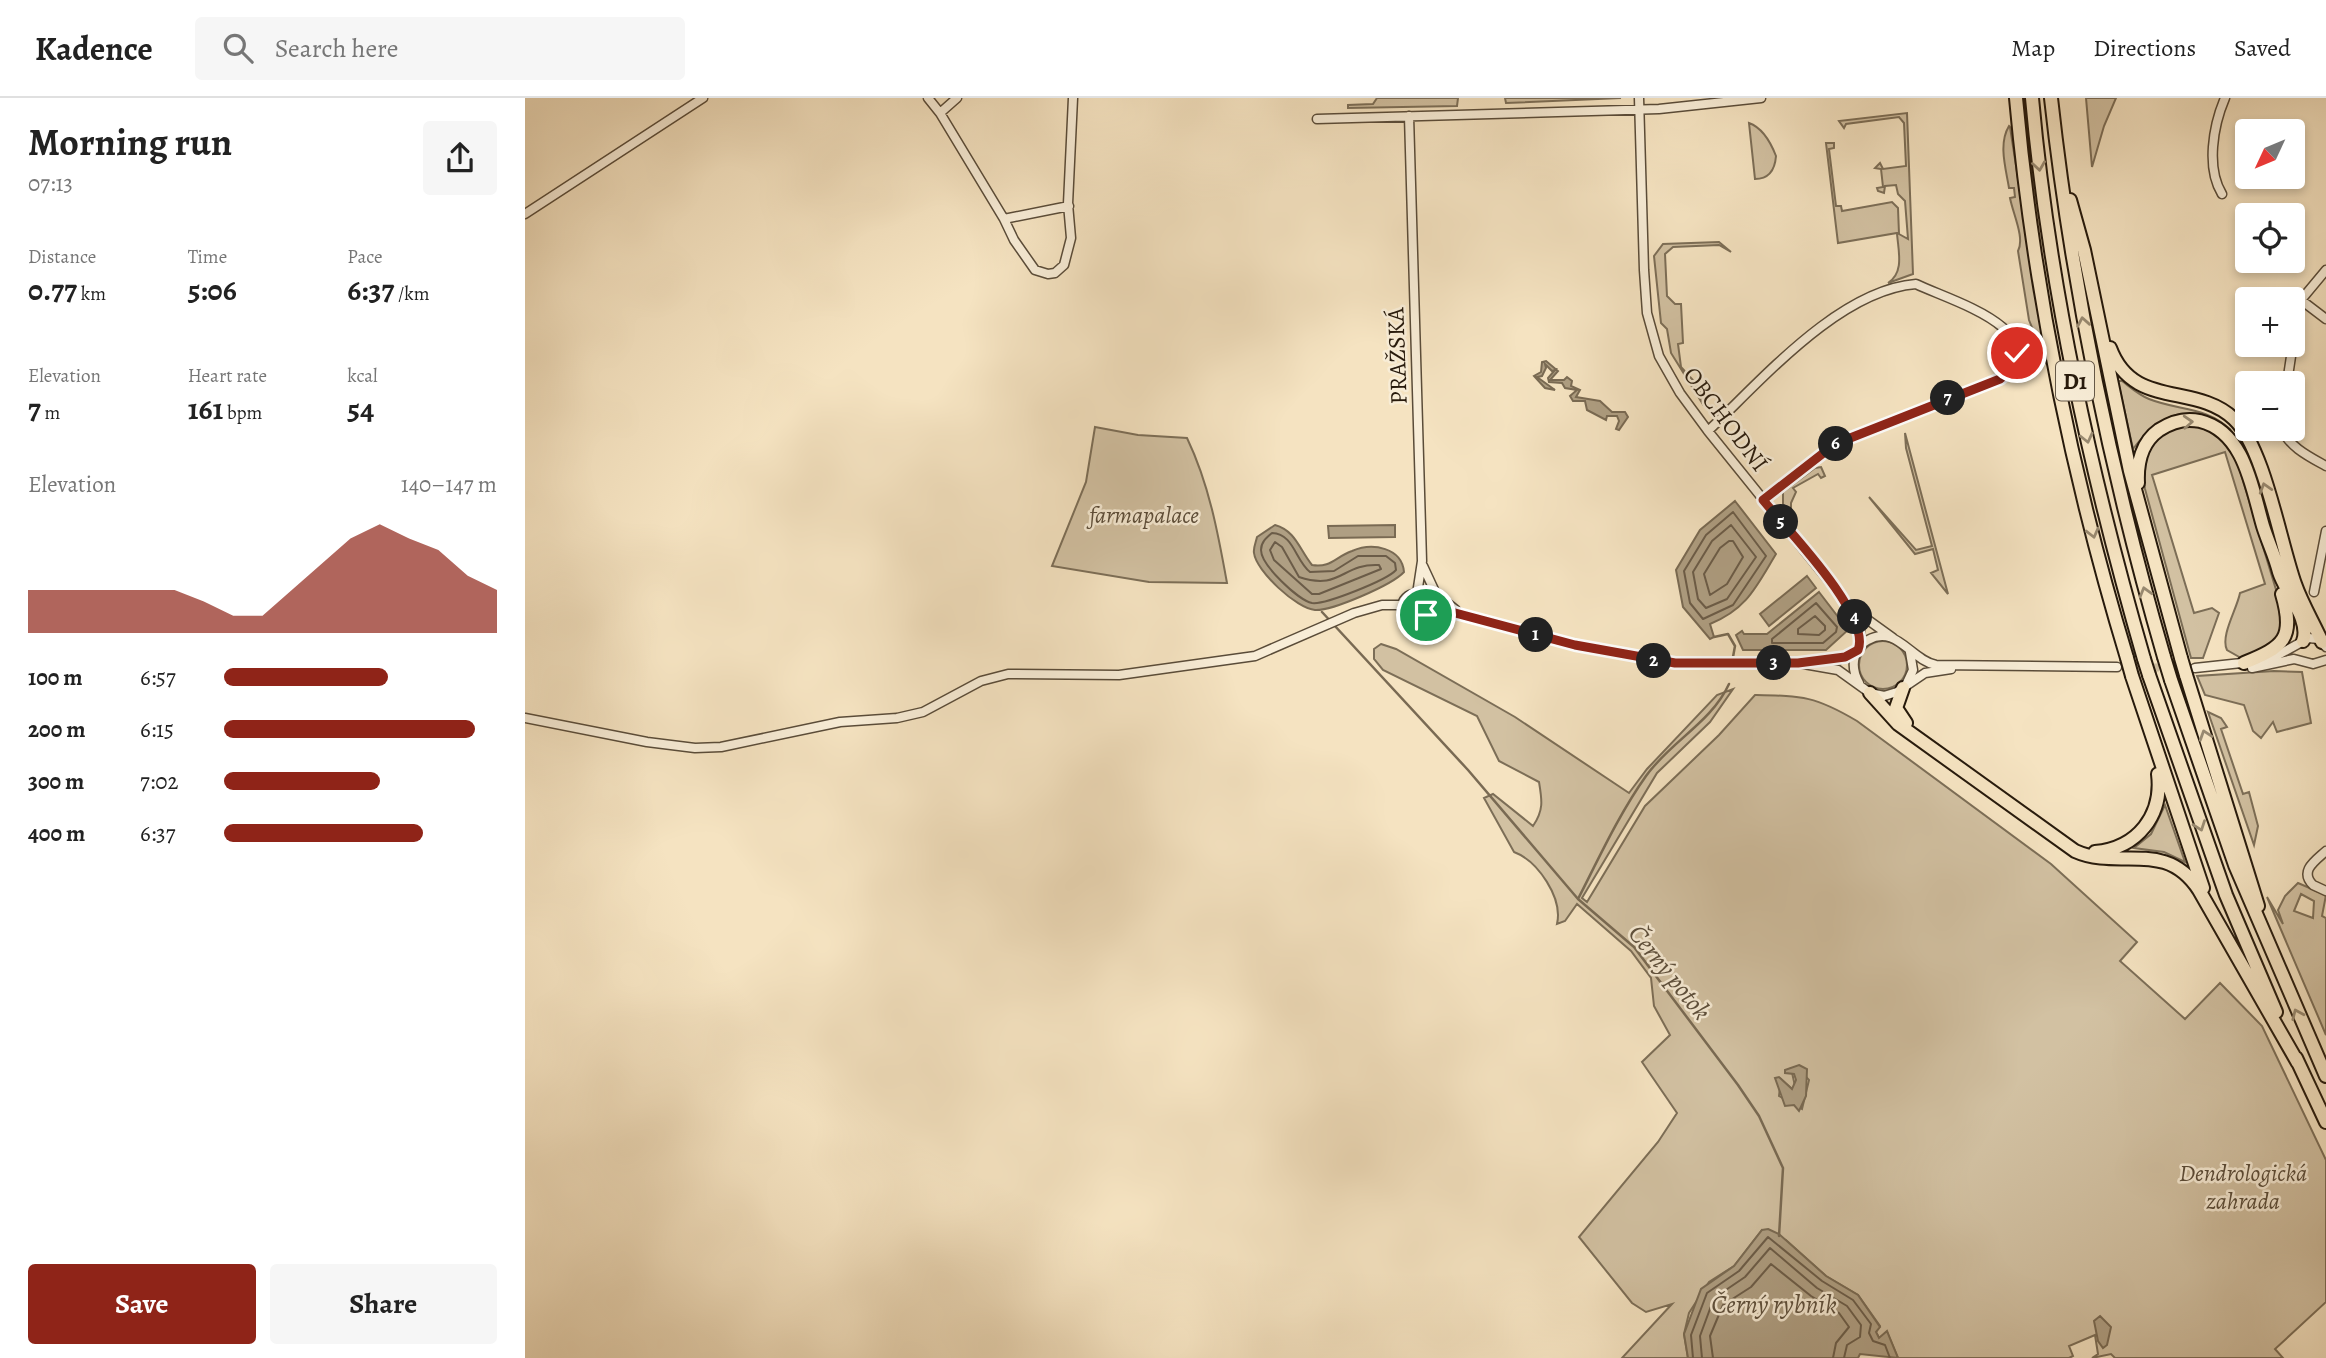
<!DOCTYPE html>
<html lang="en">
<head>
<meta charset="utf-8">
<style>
  :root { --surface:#fff; --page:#f6f6f6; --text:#222; --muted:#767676; --line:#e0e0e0; --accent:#8f2418 }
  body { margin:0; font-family:Alegreya,serif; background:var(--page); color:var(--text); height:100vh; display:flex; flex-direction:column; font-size:26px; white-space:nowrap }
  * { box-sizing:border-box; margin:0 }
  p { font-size:23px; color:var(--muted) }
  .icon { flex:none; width:38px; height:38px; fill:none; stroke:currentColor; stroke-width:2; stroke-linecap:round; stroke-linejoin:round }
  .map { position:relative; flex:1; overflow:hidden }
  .sheet { display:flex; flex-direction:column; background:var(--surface); width:525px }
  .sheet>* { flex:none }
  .needle { width:46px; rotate:226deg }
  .tools { position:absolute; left:1710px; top:21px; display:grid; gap:14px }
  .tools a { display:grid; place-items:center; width:70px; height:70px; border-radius:7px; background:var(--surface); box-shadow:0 4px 10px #0003; font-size:35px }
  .pin { position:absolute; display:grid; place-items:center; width:60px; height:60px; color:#fff; margin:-30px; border:4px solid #fff; border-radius:50%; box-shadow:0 2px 7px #0007 }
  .km { position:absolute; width:35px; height:35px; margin:-18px; border-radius:50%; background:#222; color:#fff; font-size:19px; line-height:35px; text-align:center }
  .round { display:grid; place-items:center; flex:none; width:74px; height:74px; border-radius:7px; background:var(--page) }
  .summary { display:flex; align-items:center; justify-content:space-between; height:119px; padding:0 28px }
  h1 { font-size:38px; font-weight:700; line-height:52px }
  .metrics { display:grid; grid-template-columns:repeat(3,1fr); gap:10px; height:119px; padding:7px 28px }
  .metrics div { display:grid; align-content:center }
  .metrics b { font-size:30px; font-weight:700 }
  .metrics small { font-size:19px; font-weight:400 }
  .metrics p { font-size:19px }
  .chart { height:196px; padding:14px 28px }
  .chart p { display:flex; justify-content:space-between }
  .chart svg { width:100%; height:126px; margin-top:7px; fill:var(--accent); opacity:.7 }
  .primary-button { display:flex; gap:14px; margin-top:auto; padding:14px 28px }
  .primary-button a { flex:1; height:80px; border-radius:7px; background:var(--accent); color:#fff; font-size:28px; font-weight:700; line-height:80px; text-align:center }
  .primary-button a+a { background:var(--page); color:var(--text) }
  ul { padding:0 28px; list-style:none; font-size:23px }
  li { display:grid; grid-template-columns:112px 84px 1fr; align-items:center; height:52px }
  li i { height:18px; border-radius:9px; background:var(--accent) }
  header { display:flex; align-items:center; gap:42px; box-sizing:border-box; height:98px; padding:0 35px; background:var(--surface); border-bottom:2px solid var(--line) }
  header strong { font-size:33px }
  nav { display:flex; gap:38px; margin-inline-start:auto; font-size:24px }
  .search { width:490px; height:63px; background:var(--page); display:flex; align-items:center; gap:18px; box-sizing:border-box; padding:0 24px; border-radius:7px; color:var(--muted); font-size:26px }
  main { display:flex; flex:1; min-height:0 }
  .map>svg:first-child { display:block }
</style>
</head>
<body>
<header>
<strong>Kadence</strong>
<div class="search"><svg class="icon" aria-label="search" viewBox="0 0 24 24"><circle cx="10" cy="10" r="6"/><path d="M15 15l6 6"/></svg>Search here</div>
<nav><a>Map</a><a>Directions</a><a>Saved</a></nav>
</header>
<main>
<section class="sheet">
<div class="summary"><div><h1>Morning run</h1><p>07:13</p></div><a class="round"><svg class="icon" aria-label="share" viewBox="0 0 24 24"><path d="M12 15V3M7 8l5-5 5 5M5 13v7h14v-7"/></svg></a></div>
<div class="metrics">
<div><p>Distance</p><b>0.77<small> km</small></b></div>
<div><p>Time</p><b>5:06</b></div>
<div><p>Pace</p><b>6:37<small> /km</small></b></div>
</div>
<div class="metrics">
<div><p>Elevation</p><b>7<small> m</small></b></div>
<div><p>Heart rate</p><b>161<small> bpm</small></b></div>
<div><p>kcal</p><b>54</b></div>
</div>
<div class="chart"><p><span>Elevation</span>140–147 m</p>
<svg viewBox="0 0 160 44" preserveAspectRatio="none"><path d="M0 44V29L10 29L20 29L30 29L40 29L50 29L60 33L70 38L80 38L90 29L100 20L110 11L120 6L130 11L140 15L150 24L160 29V44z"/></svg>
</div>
<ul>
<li><b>100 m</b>6:57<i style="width:60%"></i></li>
<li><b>200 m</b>6:15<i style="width:92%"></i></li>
<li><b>300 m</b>7:02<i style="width:57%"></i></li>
<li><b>400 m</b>6:37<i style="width:73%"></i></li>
</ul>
<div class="primary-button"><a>Save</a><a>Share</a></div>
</section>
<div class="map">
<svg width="1801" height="1260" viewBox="0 0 1801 1260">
  <rect width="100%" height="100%" fill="#f5e3c1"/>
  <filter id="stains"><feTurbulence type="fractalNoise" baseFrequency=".00286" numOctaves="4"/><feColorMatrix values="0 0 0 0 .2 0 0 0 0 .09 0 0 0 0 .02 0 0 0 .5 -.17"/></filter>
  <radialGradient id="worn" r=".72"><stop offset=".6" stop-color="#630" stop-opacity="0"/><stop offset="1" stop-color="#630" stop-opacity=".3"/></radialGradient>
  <path fill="#d2c1a2" stroke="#7c6e57" stroke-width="2" fill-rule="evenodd" d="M 852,0 L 933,0 L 932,8 L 823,10 L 823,7 L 848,6 Z
    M 1096,0 L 981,5 L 980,0 Z
    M 1561,0 L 1591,0 L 1579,28 L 1567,69 Z
    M 1382,15 L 1388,176 L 1363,185 C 1380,174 1373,152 1372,135 L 1313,145 L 1301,45 L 1309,45 L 1309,50 L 1304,51 L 1311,108 L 1316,108 L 1317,113 L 1367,104 L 1373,110 L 1374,136 L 1383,141 L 1380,103 L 1373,96 L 1371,87 L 1360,88 L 1359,95 L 1353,93 L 1352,90 L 1358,89 L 1356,71 L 1350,70 L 1355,65 L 1358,71 L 1381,68 L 1379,25 L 1374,19 L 1321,26 L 1319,30 L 1314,23 Z
    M 1224,25 C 1238,30 1246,45 1251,58 C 1250,71 1245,81 1230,81 Z
    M 1484,28 L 1485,29 L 1522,267 L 1504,222 L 1493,153 C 1500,140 1488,116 1485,100 L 1490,99 L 1489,90 L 1484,90 C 1481,71 1473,46 1484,28 Z
    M 1194,144 L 1206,154 L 1194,147 L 1148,149 L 1140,156 L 1142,198 L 1150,206 L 1156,206 L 1158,245 L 1153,246 L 1156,269 L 1176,291 L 1179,308 L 1146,255 L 1142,231 L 1136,225 L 1129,158 L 1138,146 Z
    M 1593,283 L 1597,283 C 1605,289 1614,297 1624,301 C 1654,313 1681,308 1706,332 C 1665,303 1636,314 1608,351 Z
    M 1660,326 C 1686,330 1699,339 1712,363 L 1759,518 L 1759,525 L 1748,548 L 1716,560 L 1702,552 C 1695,538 1712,511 1715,495 L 1740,486 L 1700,354 L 1627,377 L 1669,515 L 1687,510 L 1694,515 L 1678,560 L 1666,560 L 1620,391 C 1613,356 1628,337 1660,326 Z
    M 570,329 L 613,337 L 662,340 C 684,386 693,435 702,485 L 624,484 L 527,468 L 561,384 Z
    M 1380,335 L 1423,496 L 1406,475 L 1413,472 L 1408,451 L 1390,456 L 1344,399 L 1391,452 L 1407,448 L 1381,350 Z
    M 1296,369 L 1300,378 L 1296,380 L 1293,376 L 1268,390 L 1271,394 L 1266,405 L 1266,417 L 1258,406 L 1258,394 L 1290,370 Z
    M1334 567a24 24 0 1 1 48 0a24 24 0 1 1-48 0Z
    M 856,546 L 871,551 L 990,619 L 1104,695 L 1122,671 L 1192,597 L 1208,591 L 1185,624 L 1132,675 L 1057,800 L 1062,804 L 1120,708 L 1194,637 L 1230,597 C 1278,598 1290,598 1332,623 L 1526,766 L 1612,844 L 1595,863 L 1660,921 L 1695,885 L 1737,928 L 1801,1062 L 1801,1204 L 1750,1251 L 1758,1260 L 1590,1260 L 1586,1256 L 1567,1260 L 1573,1256 L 1570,1237 L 1544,1248 L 1548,1258 L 1544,1260 L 1373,1260 L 1362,1234 L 1354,1240 L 1351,1234 L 1355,1228 L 1333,1197 L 1301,1178 L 1261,1142 L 1237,1132 L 1209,1168 L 1184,1184 L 1164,1215 L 1159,1236 L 1163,1260 L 1097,1260 L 1147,1206 L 1121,1214 L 1107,1205 L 1054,1139 L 1133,1044 L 1152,1015 L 1117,964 L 1145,937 L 1129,908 L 1126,880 L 1106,853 L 1052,806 L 1040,823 L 1032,826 C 1038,800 1013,763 989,754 L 959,700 L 968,696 L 1008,728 C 1019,712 1017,702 1014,684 L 974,663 L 952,618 L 858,572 L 849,561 L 849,551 ZM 1266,970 L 1273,970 L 1284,982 L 1277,1011 L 1254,998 L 1256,981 L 1267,991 L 1270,988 Z
    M 1749,573 L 1777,574 L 1786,625 L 1752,634 L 1748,624 L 1736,640 L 1728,633 L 1719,607 L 1680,597 L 1672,578 Z
    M 1683,614 L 1696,620 L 1702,629 L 1696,631 L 1718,696 L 1724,694 L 1733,728 L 1729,747 Z
    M 1640,707 L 1660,764 L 1639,754 L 1609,750 L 1626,736 Z
    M 1773,785 L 1801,797 L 1797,818 L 1801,820 L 1801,937 L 1742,799 L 1758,826 L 1753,812 L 1760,798 ZM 1776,796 L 1789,803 L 1788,820 L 1769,813 Z"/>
  <path fill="#af9f83" stroke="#796a53" stroke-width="2" d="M 1021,263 L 1033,273 L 1025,282 L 1039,282 L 1042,279 L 1047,283 L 1046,288 L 1055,292 L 1051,299 L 1075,303 L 1087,314 L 1100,314 L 1103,319 L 1094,332 L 1091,331 L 1094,323 L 1092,318 L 1082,318 L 1081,322 L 1062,312 L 1060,303 L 1048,303 L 1045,298 L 1052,292 L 1040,290 L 1037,285 L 1024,284 L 1023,280 L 1030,272 L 1027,273 L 1020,266 L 1021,270 L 1017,278 L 1012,279 L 1030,292 L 1020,290 L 1009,278 L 1016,274 L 1017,264 Z
    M 1210,403 L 1251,456 C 1231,489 1222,511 1185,526 L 1189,539 L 1185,541 L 1158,509 L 1151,472 L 1175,432 Z
    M 750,427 C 771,433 774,451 787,467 C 806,470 810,459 827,453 C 848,444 877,450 879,474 C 867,487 807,513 790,512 C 772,511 731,473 729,455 C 728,450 731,444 732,439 Z
    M 870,427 L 870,439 L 804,440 L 803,428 Z
    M 1282,478 L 1291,490 L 1244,528 L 1235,516 Z
    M 1294,494 L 1323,532 L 1301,552 L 1218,552 L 1211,537 L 1217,533 L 1219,536 L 1242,536 Z
    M 1274,967 L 1282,971 L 1281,998 L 1274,1013 L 1269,1007 L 1260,1008 L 1250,980 L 1254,979 L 1267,991 L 1271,982 L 1269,976 L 1260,975 L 1260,972 Z
    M 1243,1131 L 1254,1136 L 1301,1178 L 1333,1197 L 1355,1229 L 1351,1234 L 1354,1240 L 1362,1233 L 1373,1260 L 1335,1256 L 1333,1260 L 1163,1260 L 1159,1236 L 1176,1191 L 1209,1168 L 1237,1132 Z
    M 1575,1218 L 1586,1229 L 1582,1247 L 1578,1250 L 1573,1243 L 1569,1223 Z"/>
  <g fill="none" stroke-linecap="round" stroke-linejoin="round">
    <path stroke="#6b5c48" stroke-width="2" d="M 1208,414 L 1241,458 L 1208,507 L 1178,521 L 1165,505 L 1159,473 L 1181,437 Z
      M 1206,427 L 1231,459 L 1202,501 L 1181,510 L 1173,501 L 1168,474 L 1187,443 Z
      M 747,435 C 769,436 770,462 785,474 L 809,473 L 833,458 L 861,458 L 870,465 L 871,472 C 862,482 800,507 787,505 C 773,502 736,467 736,452 C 736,444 741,440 747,435 Z
      M 1204,443 L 1208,443 L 1218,459 L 1202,486 L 1185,497 L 1179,476 L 1195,450 Z
      M 750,444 L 757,449 L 774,479 C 816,493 817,465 854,467 L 856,471 L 794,496 L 787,496 L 749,462 L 745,452 Z
      M 1291,505 L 1312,529 L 1311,534 L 1298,545 L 1247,545 L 1247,541 Z
      M 1290,518 L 1300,528 L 1300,532 L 1294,537 L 1273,536 L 1273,531 Z
      M 1168,1260 L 1166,1237 L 1182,1195 L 1214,1173 L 1243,1139 L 1297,1183 L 1328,1202 L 1346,1226 L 1344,1235 L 1348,1243 L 1360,1247 L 1365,1260
      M 1177,1260 L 1175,1238 L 1189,1200 L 1220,1179 L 1245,1150 L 1292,1190 L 1322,1208 L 1336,1227 L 1335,1239 L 1322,1247 L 1319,1260
      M 1188,1260 L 1185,1238 L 1198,1207 L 1226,1189 L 1246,1166 L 1286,1198 L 1314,1215 L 1324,1229 L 1311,1245 L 1308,1260"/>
    <path stroke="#796a53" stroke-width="2.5" d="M 797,514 L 943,672 L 1053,801 L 1109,849 L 1213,987 L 1234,1018 L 1258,1070 L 1254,1138
      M 1189,539 L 1203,536 L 1210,548 L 1208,559
      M 1053,801 C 1074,760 1094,716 1121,678 C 1146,643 1186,625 1204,586"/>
    <path stroke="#ccbb9d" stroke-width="8" stroke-dasharray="8 4" stroke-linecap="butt" d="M 1602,569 L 1662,570"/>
    <g stroke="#5a4c39" stroke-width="11">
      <path id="minor" d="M 403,0 L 415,15 L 479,121 L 489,142 L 510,172 L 523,176 L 530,175 L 539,167 L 546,140 L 543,106 L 548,0
        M 1114,0 L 1119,172 L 1122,215 L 1134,258 L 1155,295 L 1183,333 L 1325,509 L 1368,540
        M 415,15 L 432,0
        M 884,18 L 897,463 L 892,496
        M 792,21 L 1134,11 L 1236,0
        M 1697,96 C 1681,70 1688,28 1700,0
        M 0,116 L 178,0
        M 479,121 L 544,108
        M 1776,202 L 1801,221
        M 1762,285 L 1773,212 L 1776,202 L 1801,172
        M 1757,331 C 1764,349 1785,359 1801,368
        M 1183,333 C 1237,282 1314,192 1391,186 C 1426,203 1531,232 1475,281 L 1310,346 L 1238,402
        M 898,468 L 911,496 L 931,512
        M 1789,494 L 1801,433
        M877 509a13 13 0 1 1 26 0a13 13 0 1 1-26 0Z
        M 904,508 L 1050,547 L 1150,565 L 1273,565 L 1315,561 L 1333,552
        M 1326,512 L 1335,532 L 1334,549
        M 1273,565 L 1313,572 L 1345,595 L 1359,598 L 1372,594 L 1400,575 L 1426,571
        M 1670,570 L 1744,562 L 1784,540 L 1793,541 L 1801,549
        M 1727,570 L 1769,561 L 1788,566 L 1801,562
        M 1334,585 C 1329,576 1327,568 1330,558 C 1332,551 1337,545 1343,542 C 1371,526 1386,562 1411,567 L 1592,569
        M 1382,585 L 1388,572 L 1385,554
        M 0,620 L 122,644 L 170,650 L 196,649 L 315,624 L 372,620 L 398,614 L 456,583 L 483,576 L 594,577 L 730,558 L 829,515 L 857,507 L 877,507
        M 1801,753 C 1790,763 1774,773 1788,787 L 1801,793"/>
    </g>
    <g stroke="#271a0c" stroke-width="16">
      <path id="highway" d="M 1491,0 C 1508,189 1547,378 1602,560
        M 1507,0 C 1524,190 1566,378 1619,561
        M 1526,0 C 1547,190 1586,376 1639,559
        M 1545,102 L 1559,152 L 1605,373 L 1656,560
        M 1585,250 C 1608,312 1670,284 1709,321 C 1739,349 1755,444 1770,486 C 1777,506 1788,524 1797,544
        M 1613,385 C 1612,365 1617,344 1634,332 C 1646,324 1661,320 1675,323 C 1720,334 1727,391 1738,428 C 1743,444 1750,458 1754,474 C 1760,494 1786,522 1778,543
        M 1719,565 C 1759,549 1770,540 1757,496
        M 1624,577 L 1701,797 L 1751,914
        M 1661,577 L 1733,808
        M 1607,578 L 1678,790
        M 1646,582 L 1710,767 L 1801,978
        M 1378,590 L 1371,610 L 1381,625
        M 1345,595 L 1373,626 L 1550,753 C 1594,773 1640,740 1674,792 L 1773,965
        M 1570,754 C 1613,750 1638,717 1633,676
        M 1771,960 L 1801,1024"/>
    </g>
    <use href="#minor" stroke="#f8edd7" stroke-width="8"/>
    <use href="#highway" stroke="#f5e3c1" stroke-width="12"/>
    <g stroke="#271a0c" stroke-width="16" stroke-linecap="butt">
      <path id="highway-bridge" d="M 1639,559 L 1646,582
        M 1602,560 L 1607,578
        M 1656,560 L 1661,577
        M 1619,561 L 1624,577"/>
    </g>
    <use href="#highway-bridge" stroke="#f5e3c1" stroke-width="12"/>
  </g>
  <defs><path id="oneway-chevron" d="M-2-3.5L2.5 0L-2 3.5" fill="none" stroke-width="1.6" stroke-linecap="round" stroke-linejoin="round" transform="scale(1.75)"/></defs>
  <g stroke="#988970">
    <use href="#oneway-chevron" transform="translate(1514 68) rotate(82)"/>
    <use href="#oneway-chevron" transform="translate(1558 224) rotate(-100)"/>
    <use href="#oneway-chevron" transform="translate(1663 324) rotate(-3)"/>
    <use href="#oneway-chevron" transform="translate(1562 340) rotate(77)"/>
    <use href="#oneway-chevron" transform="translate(1740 390) rotate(-107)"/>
    <use href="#oneway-chevron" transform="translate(1568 435) rotate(76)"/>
    <use href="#oneway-chevron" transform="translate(1620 494) rotate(-106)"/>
    <use href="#oneway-chevron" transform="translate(1680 637) rotate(-108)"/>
    <use href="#oneway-chevron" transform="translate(1675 728) rotate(70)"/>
    <use href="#oneway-chevron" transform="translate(1772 916) rotate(-114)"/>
  </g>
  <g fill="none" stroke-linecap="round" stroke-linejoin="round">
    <g stroke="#fff" stroke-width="14">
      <path id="route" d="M 901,517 L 904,508 L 1050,547 L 1150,565 L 1273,565 L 1320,559 L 1333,552 C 1347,518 1261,430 1238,402 L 1310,346 L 1475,281 L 1486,272 L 1492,255"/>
    </g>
    <use href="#route" stroke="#8f2418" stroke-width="9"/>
  </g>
  <g text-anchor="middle" stroke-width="5" stroke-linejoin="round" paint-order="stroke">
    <rect fill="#f8edd7" stroke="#665949" stroke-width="2" x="1531" y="263.5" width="38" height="39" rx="5"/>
    <g font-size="23" font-weight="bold" fill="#271a0c">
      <text x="1550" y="291">D1</text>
    </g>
    <g font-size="24" fill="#271a0c" stroke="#f8edd7">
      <text transform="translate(872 258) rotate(-92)" y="8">PRAŽSKÁ</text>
      <text transform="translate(1201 321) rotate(53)" y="8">OBCHODNÍ</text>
    </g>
    <g font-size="24" font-style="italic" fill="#5a4c39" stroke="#f8edd7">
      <text x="619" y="425">farmapalace</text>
      <text x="1718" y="1083">Dendrologická<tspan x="1718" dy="28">zahrada</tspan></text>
    </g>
    <g font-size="26" font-style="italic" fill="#5d4f3c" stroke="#f8edd7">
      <text transform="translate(1145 874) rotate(51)" y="9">Černý potok</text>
      <text x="1249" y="1215">Černý rybník</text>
    </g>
  </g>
  <rect width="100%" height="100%" filter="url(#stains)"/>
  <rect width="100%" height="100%" fill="url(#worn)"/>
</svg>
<div class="tools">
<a><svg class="needle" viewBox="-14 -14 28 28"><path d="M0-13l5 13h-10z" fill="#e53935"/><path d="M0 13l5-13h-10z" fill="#767676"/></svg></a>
<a><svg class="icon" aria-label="locate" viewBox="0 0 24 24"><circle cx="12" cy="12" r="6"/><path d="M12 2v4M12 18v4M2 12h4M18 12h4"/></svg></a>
<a>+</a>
<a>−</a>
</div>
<div class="pin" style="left:901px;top:517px;background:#1e9e55"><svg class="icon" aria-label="arrive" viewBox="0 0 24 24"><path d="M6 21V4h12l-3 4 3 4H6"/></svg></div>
<div class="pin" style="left:1492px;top:255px;background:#d93025"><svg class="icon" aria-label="check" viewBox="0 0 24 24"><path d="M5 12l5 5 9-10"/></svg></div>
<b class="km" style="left:1011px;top:537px">1</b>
<b class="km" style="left:1129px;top:563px">2</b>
<b class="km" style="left:1249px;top:565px">3</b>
<b class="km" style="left:1330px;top:519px">4</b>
<b class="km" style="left:1256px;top:424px">5</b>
<b class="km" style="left:1311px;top:346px">6</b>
<b class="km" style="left:1423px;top:300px">7</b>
</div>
</main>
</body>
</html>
